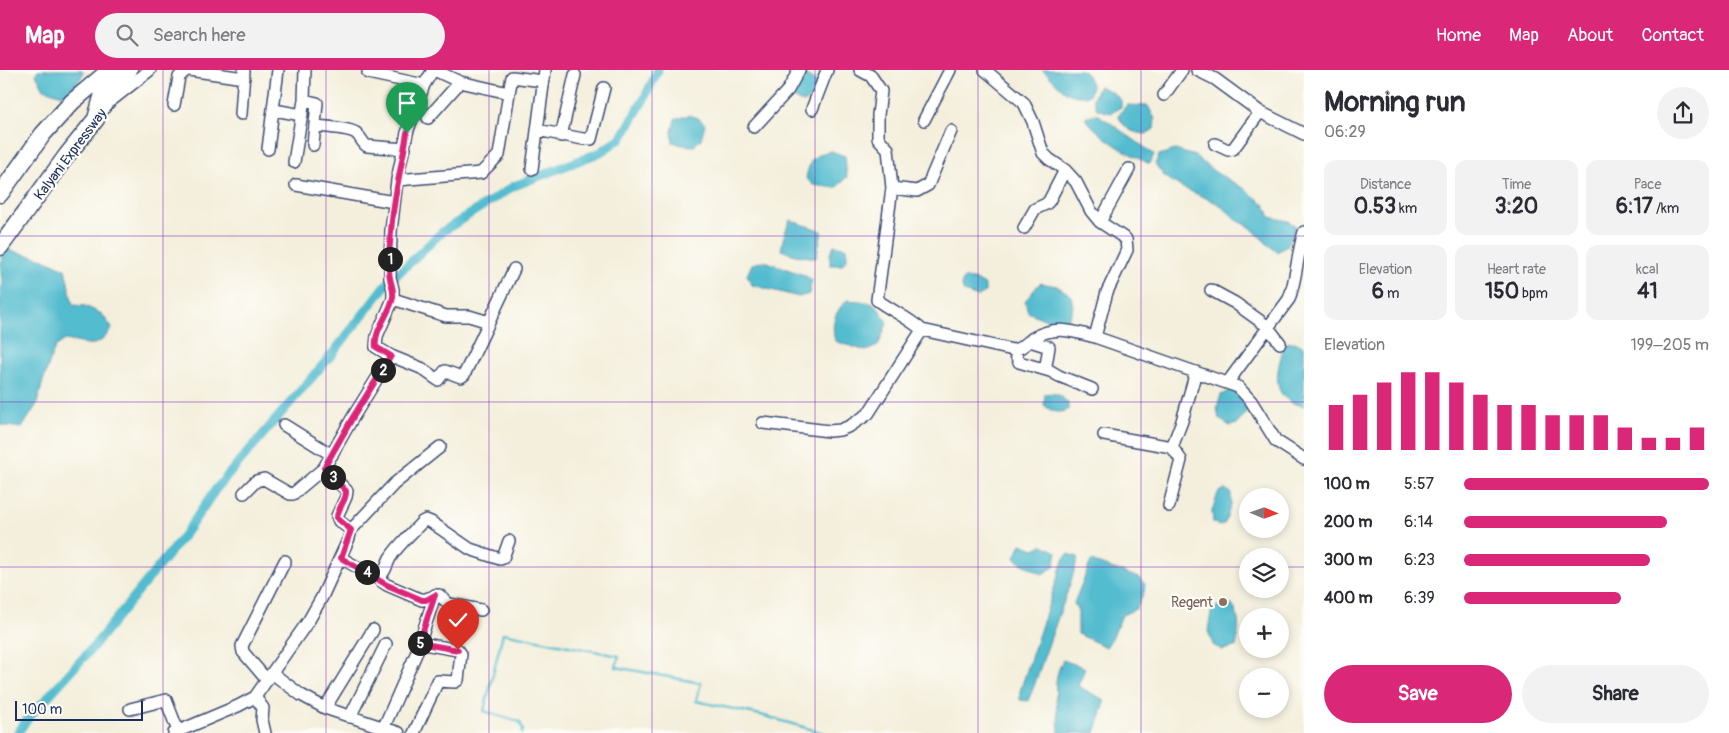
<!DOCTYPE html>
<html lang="en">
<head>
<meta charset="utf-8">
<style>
  :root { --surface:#fff; --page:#f2f2f3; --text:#2b2b33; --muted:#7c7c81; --accent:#db2777 }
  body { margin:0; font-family:Pangolin,sans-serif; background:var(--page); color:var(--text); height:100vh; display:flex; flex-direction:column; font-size:19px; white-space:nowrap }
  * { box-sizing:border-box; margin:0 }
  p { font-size:16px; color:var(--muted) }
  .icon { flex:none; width:28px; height:28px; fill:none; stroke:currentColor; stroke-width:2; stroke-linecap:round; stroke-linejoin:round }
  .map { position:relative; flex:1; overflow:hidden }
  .details { display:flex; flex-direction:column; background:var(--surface); width:425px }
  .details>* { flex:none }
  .needle { width:32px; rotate:92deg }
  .fabs { position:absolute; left:1239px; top:418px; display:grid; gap:10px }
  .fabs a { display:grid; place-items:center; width:50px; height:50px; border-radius:50%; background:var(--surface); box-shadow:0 2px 8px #0003; font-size:25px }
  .scale { position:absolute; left:15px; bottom:12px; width:128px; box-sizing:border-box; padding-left:5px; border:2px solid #1b2f5e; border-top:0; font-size:14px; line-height:18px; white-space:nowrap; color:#1b2f5e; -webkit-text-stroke:4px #fdfcf7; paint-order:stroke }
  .pin { position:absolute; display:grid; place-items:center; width:42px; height:42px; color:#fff; margin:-51px -21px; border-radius:50% 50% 50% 0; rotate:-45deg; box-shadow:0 0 5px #0007 }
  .pin .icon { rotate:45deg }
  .km { position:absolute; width:25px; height:25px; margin:-12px; border-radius:50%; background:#222; color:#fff; font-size:14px; line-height:25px; text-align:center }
  .round { display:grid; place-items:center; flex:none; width:52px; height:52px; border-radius:26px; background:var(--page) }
  .overview { display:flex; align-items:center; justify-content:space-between; height:85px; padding:0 20px }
  h1 { font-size:28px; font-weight:700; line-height:38px }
  .figures { display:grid; grid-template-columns:repeat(3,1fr); gap:8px; height:85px; padding:5px 20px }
  .figures div { display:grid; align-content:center; border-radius:12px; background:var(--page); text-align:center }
  .figures b { font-size:21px; font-weight:700 }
  .figures small { font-size:14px; font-weight:400 }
  .figures p { font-size:14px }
  .chart { height:140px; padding:10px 20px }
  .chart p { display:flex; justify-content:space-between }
  .chart svg { width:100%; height:90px; margin-top:5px; stroke:var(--accent); stroke-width:6 }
  .action { display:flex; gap:10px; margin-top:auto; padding:10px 20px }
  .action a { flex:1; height:58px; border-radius:30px; background:var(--accent); color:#fff; font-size:20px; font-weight:700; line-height:58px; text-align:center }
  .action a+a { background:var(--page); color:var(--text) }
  ul { padding:0 20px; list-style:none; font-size:16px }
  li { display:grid; grid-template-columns:80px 60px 1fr; align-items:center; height:38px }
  li i { height:12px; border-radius:6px; background:var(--accent) }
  header { display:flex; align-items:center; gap:30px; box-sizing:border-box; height:70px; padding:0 25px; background:var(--accent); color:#fff }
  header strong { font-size:24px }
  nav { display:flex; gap:28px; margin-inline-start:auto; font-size:18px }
  .search { width:350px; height:45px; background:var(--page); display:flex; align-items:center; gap:12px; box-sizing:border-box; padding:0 18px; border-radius:28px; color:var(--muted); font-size:19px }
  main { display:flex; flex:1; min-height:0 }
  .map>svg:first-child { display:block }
</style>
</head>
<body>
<header>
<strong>Map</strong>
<div class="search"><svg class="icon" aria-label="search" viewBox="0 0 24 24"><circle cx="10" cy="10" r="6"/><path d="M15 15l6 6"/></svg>Search here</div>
<nav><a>Home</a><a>Map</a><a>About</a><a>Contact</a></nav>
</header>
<main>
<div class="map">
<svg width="1304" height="663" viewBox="0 0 1304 663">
  <rect width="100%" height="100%" fill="#fdfcf7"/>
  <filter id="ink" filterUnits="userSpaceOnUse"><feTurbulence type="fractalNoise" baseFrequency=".02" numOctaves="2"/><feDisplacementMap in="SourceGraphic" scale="10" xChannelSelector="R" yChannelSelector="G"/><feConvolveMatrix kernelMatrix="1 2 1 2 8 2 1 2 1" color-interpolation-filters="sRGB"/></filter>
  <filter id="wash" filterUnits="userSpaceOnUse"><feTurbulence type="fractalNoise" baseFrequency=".0096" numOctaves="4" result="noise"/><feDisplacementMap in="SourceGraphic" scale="20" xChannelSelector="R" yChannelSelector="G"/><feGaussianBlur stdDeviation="1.12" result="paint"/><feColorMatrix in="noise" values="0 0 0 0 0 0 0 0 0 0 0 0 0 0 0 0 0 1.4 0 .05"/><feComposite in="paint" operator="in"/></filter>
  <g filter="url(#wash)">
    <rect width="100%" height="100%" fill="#f4efdc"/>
    <path fill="#52bccf" stroke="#367696" d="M 38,0 L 82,0 L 84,2 C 79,12 73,20 62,25 L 44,19 L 36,4 Z
      M 1042,0 L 1081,0 L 1085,2 L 1092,16 L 1089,25 C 1064,30 1059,13 1042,0 Z
      M 802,3 L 817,13 L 814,26 L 804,33 L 796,30 L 789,21 Z
      M 1099,16 L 1112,22 L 1121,30 L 1121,37 L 1111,43 L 1097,39 L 1093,28 Z
      M 1127,35 L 1148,36 L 1155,49 L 1154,59 L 1146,64 C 1132,63 1124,59 1118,45 Z
      M 689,45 L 698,48 L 705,54 L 701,69 L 694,76 L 682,75 L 673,72 L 672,62 L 675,49 Z
      M 1091,45 L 1099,45 L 1154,84 L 1150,94 C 1125,82 1103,70 1085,48 Z
      M 1175,80 L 1195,86 L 1215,102 L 1245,119 L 1265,135 L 1270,147 L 1288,151 L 1296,156 L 1287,176 L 1277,182 L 1266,173 L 1250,157 L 1235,149 L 1232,145 L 1217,133 L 1181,117 L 1165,107 L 1155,94 L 1159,85 Z
      M 831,81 L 845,86 L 847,107 L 836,118 L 813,115 L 806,108 C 810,90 812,85 831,81 Z
      M 790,150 L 822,161 L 816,188 L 795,185 L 781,180 L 784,165 Z
      M 834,175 L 847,178 L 847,189 L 842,195 L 830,195 L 830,184 Z
      M 4,179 L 44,189 L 65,199 L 73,235 L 85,236 L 102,244 L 112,258 C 97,281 90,274 65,270 L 55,277 L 43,311 L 37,334 L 22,358 L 0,355 L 0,219 L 3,215 C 0,205 0,188 4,179 Z
      M 764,191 L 804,205 L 812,210 L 809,224 L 799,227 L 752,215 L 747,205 L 752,194 Z
      M 964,208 L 973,209 L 985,215 L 985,222 L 978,227 L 964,222 L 961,215 Z
      M 1040,213 L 1057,216 L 1071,225 L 1073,237 L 1067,253 L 1053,253 L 1028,242 L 1025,231 Z
      M 847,230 C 871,232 876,230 887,253 L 878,276 L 866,281 L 835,271 C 831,253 834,243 847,230 Z
      M 1295,272 L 1304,277 L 1304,336 C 1300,335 1293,334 1289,331 C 1269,318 1280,291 1285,273 Z
      M 1230,320 L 1243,326 L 1248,341 L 1237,354 L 1230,356 L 1219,349 L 1217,337 L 1221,325 Z
      M 1053,323 L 1061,326 L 1068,333 L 1068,340 C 1058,344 1052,342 1044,335 L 1045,324 Z
      M 1225,419 L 1231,423 L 1231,435 L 1225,453 L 1219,456 L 1213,452 L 1212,441 L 1218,423 Z
      M 1021,474 L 1034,479 L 1043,475 L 1057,482 L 1054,497 L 1042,504 L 1019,492 L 1015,488 Z
      M 1068,484 L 1078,487 C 1070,518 1058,546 1048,576 C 1041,594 1036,613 1028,631 L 1020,630 L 1020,621 L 1064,488 Z
      M 1091,491 L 1139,508 L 1145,514 L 1144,522 L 1136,539 L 1122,545 L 1113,567 L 1106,577 L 1078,564 L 1078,541 L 1074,533 Z
      M 1219,535 L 1232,535 C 1241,547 1239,562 1236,577 L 1222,580 L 1213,575 L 1208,561 L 1211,542 Z
      M 1063,590 L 1085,598 L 1078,616 L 1104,630 L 1104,636 L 1095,663 L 1059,663 C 1059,636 1049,616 1063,590 Z"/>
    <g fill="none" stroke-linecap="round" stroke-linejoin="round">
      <path stroke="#52bccf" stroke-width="2.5" d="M 522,663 L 523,660 L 520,652 L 484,641 L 503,563 L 619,586 L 616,597 L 701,613 L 696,631 L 761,645 L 824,663"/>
      <path stroke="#52bccf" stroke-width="9" d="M 18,663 L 25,652 L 93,577 L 185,464 L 216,419 L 333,283 L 386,215 L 442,162 L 514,116 L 601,82 L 622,67 L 644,29 L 658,0"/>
    </g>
  </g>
  <g filter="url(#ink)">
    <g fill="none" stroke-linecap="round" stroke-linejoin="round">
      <g stroke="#3c4c71" stroke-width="14">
        <path id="minor" d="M 189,0 L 244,8
          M 434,0 L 460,12 L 509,23 L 512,7 L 543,11
          M 860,0 L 871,6 L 881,21 L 878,45 L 878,68 L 888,79 L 892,118 L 877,230 C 892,241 909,248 922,260 L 1013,280 C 1022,279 1026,273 1033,268 C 1055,255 1072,261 1095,267
          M 985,0 L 1024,33 L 1033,52 L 1043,83 L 1049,89 L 1065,100 L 1076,112 L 1091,141 L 1100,152 L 1126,169 L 1127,180 L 1107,222 L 1095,267 L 1238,317 L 1251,331 L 1276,371 L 1304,389
          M 1197,0 L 1215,9 L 1260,42 L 1304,64
          M 368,3 L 424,15
          M 1164,25 L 1182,0
          M 304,30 L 317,33 L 313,75
          M 174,35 L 179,7 L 186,0
          M 812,39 L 827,0
          M 274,40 L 302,45
          M 241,44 L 244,1
          M 99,45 L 108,33 L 150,0
          M 428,48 L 460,12
          M 924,50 L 950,0
          M 315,56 C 325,57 349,58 356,63 C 361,67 362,73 367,76 L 405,79
          M 754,57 L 788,20 L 799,0
          M 537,60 L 583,69 L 591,69 L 604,18
          M 561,66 L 575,5
          M 1215,74 L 1228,80 L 1233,79 L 1260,42
          M 268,79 L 278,0
          M 294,92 L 304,30 L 305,0
          M 532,99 L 545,0
          M 397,110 L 481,103 L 499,85 L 509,23
          M 296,115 L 394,132
          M 892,118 L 917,121 L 928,115 L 951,61
          M 1100,152 L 1129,99
          M 1024,158 L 1035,139 L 1046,134 L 1049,131 L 1065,100
          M 1211,220 L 1235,233 L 1267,256 L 1280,273
          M 393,229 L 446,246 L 469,246 L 489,252
          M 1030,271 L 1049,277 L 1046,295 L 1047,299 L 1059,306 L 1092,319
          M 1016,279 L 1016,285 L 1019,292 L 1050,301
          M 391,286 L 421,298 L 438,310 L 445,301 L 461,307 L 464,305 L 514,199
          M 1228,312 L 1289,229 C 1297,207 1297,184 1304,162
          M 763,353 L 829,361 L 840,360 L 850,356 L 868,344 L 922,260
          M 284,355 L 332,385
          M 1104,365 L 1172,377 L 1182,351 L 1196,302
          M 244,423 L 256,411 L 264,409 L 290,424 L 293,424 L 324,398
          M 1169,436 L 1181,390 L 1172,377
          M 351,460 L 394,414 L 440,377
          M 341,488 L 377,508 C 385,504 386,496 390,488 C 398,475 411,464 422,452 L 426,450 L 431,452 L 470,479 L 500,489 L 503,488 L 509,471
          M 377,508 L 387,515 L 422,530 L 439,525 L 449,534 L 481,540
          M 272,603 L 301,625 L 325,638 L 399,663
          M 266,609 L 243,582 L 242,576 L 285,491
          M 325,638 L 373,560
          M 130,639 L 166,630 L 178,661
          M 350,647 L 386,574
          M 383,659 L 416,584 L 435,525
          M 174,663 L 238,636 L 255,627
          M 265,663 L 262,650 L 263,638 L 255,627 L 309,550 L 322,527 L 349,468 L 351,460 L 339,451 L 337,446 L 346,427 L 347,421 L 324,398 L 353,347 L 391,286 L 376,277 L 377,266 L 393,229 L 393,219 L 390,208 L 391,161 L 397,110 L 407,63 L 424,15 L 433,0
          M 414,663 L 438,611 L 455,612 L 458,610 L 461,584 L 458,580 L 419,573"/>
      </g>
      <g stroke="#3c4c71" stroke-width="19">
        <path id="highway" d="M 0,124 L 43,64 L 72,32 L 110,0
          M 0,177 L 67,85 L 96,49 L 104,20 L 129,0"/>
      </g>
      <use href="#minor" stroke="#fff" stroke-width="11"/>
      <use href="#highway" stroke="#fff" stroke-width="16"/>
    </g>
  </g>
  <g fill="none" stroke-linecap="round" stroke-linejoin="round" filter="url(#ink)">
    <g stroke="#fff" stroke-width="10">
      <path id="route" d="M 407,63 C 402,96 393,128 391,162 C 390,175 387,195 390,208 C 391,215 394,219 393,227 C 391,243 373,260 376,277 L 391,286 L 353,347 L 324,398 L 346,421 C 347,431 337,438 337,448 L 351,460 L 341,488 L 387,515 L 422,530 L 426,530 L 435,525 L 419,573 L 458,580"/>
    </g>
    <use href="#route" stroke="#db2777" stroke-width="6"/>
  </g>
  <path fill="none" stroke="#7b2cbf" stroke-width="1" stroke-opacity="0.55" d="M 163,0 L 163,663M 326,0 L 326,663M 489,0 L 489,663M 652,0 L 652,663M 815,0 L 815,663M 978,0 L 978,663M 1141,0 L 1141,663M 0,166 L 1304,166M 0,332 L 1304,332M 0,497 L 1248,497M 1280,497 L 1304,497"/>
  <circle fill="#8d6e63" stroke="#fdfcf7" stroke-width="2" cx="1223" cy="532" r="5"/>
  <g text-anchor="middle" stroke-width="4.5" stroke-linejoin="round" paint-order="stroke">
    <g font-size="14" fill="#1b2f5e" stroke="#fdfcf7">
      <text transform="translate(70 84) rotate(-53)" y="5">Kalyani Expressway</text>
    </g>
    <g font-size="14" fill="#785e54" stroke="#fdfcf7" text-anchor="end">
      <text x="1213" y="537">Regent</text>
    </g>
  </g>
</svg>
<div class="fabs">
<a><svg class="needle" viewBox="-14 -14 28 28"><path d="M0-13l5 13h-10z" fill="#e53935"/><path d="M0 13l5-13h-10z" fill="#7c7c81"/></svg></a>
<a><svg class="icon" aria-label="layers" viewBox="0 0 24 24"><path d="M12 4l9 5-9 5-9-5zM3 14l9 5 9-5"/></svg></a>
<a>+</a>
<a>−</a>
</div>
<div class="scale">100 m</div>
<div class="pin" style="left:407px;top:63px;background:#1e9e55"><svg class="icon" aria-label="arrive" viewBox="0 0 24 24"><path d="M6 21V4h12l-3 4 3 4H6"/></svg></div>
<div class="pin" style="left:458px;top:580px;background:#d93025"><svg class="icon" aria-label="check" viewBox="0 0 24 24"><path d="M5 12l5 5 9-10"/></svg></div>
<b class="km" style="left:390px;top:189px">1</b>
<b class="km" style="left:383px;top:300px">2</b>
<b class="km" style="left:333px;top:407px">3</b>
<b class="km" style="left:367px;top:502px">4</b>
<b class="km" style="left:420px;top:573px">5</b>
</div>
<section class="details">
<div class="overview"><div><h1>Morning run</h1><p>06:29</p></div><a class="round"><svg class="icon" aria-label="share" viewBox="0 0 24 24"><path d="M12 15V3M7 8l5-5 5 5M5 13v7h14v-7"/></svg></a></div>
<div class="figures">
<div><p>Distance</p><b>0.53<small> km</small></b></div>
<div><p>Time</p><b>3:20</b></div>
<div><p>Pace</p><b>6:17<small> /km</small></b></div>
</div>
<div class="figures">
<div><p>Elevation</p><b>6<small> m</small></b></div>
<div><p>Heart rate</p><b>150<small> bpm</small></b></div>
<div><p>kcal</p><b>41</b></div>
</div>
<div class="chart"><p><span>Elevation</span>199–205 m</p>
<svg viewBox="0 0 160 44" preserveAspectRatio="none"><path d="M5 44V22M15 44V17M25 44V11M35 44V6M45 44V6M55 44V11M65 44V17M75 44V22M85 44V22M95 44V27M105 44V27M115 44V27M125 44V33M135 44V38M145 44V38M155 44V33"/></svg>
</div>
<ul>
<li><b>100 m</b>5:57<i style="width:100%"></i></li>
<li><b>200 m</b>6:14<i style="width:83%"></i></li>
<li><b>300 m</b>6:23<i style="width:76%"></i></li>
<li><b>400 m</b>6:39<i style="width:64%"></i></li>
</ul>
<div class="action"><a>Save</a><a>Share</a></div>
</section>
</main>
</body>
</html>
